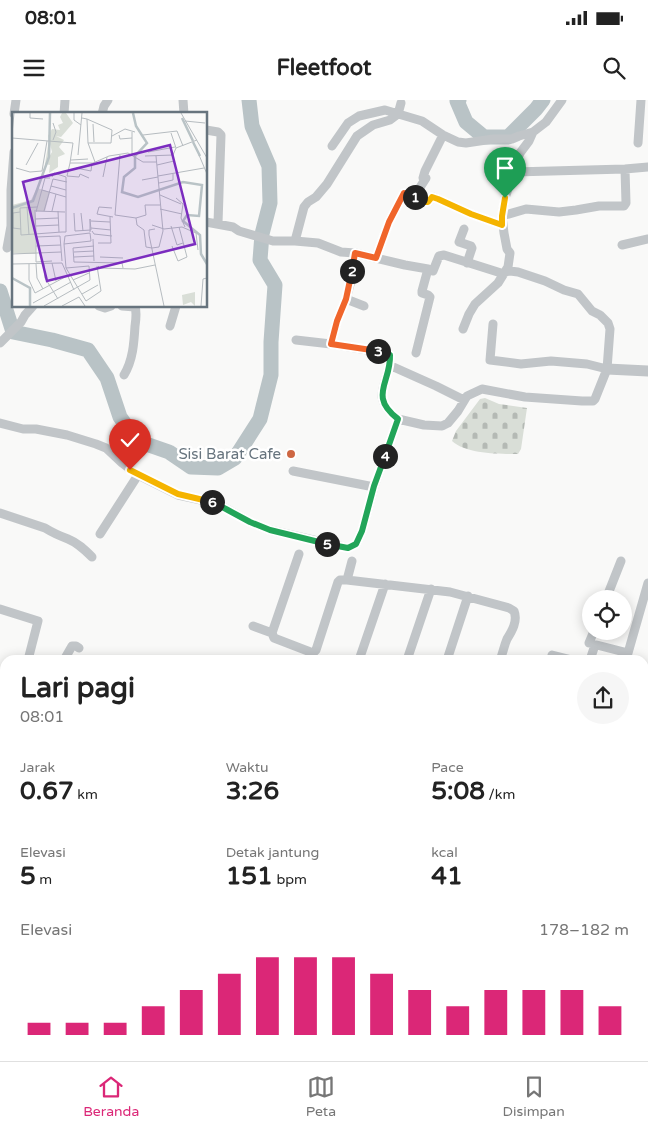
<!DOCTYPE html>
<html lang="id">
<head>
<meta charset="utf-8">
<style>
  :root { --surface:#fff; --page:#f6f6f6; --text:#222; --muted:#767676; --line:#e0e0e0; --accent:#db2777 }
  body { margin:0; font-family:"Varela Round",sans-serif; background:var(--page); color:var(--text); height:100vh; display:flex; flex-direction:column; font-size:19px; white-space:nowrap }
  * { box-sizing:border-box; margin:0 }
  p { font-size:16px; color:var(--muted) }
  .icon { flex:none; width:28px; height:28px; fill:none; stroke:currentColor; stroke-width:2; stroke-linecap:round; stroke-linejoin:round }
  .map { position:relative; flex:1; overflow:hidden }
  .panel { position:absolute; left:0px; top:555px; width:649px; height:406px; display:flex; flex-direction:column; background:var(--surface); border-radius:15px 15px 0 0; box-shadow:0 2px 12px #0003 }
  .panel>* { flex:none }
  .controls { position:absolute; left:582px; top:490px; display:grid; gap:10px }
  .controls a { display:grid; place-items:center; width:50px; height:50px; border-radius:50%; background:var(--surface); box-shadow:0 2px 12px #0003; font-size:25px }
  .pin { position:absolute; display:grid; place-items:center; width:42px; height:42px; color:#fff; margin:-51px -21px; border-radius:50% 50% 50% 0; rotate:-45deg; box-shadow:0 0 5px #0007 }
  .pin .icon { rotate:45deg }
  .km { position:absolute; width:25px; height:25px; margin:-12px; border-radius:50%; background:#222; color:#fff; font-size:14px; line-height:25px; text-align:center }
  .round { display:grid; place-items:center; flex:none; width:52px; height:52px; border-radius:26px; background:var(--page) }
  .summary { display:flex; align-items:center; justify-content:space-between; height:85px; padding:0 20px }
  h1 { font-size:28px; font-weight:700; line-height:38px }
  .figures { display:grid; grid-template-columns:repeat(3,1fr); gap:8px; height:85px; padding:5px 20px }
  .figures div { display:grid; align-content:center }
  .figures b { font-size:25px; font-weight:700 }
  .figures small { font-size:14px; font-weight:400 }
  .figures p { font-size:14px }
  .chart { height:140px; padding:10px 20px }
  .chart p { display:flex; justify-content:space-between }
  .chart svg { width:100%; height:90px; margin-top:5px; stroke:var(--accent); stroke-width:6 }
  .status { display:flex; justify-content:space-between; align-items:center; height:35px; padding:0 25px; background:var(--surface); direction:ltr }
  .status svg { height:14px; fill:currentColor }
  header { display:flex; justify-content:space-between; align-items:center; height:65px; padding:0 20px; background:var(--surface); font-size:22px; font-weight:700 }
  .tabs { display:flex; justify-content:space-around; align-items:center; height:70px; border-top:1px solid var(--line); background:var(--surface); font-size:14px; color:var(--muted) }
  .tabs a { display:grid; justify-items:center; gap:2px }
  .tabs .active { color:var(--accent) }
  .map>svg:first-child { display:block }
</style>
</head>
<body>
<div class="status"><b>08:01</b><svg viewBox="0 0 49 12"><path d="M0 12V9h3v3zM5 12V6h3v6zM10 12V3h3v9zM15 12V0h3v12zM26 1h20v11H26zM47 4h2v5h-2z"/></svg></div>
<header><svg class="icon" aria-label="menu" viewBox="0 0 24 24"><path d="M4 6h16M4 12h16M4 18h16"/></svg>Fleetfoot<svg class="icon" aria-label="search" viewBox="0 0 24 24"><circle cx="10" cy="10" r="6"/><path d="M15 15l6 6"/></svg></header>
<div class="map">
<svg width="648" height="961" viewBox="0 0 648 961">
  <defs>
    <pattern id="forest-crowns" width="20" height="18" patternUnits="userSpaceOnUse" patternTransform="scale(1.25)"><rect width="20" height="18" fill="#d9ded7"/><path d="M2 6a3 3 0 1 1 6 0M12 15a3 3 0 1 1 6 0" fill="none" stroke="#b4b9b4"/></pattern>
    <pattern id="cemetery-stones" width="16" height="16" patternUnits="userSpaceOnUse" patternTransform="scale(1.25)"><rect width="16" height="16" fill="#d9ded7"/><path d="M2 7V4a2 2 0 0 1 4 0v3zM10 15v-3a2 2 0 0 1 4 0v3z" fill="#b4b9b4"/></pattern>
  </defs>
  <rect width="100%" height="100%" fill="#f9f9f8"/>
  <path fill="url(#forest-crowns)" d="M 123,956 L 315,956 L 337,961 L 122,961 Z"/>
  <path fill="url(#cemetery-stones)" d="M 485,298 L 499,304 L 527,308 L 521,349 L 518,354 C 499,354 466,354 452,341 L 456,331 L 480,299 Z"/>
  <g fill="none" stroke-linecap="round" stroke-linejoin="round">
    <path stroke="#b9c3c6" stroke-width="15" d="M 459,0 L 457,1 L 466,22 L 484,37 L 508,37 L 536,9 L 543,0
      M 0,191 L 13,232 L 52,240 L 88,250 L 107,278 L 120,317 L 130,331 L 146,344 L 169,352 L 191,367 L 218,368 L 235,358 L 260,319 L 271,275 L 271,242 L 275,185 L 260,160 L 262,134 L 270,103 L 269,66 L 252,26 L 249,0
      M 0,837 L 5,841
      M 135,961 L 136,956"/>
    <path stroke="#c1c5c8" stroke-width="9" d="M 183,0 L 184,14
      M 14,14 L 16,0
      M 64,14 L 65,0
      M 102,14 L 104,6 L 108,0
      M 206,30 L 218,32 L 221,35 L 218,123
      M 638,43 L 641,0
      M 332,46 L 348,23 L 359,16 L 385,10 L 422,21 L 443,35 L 458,42 L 466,43 L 493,39 L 512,39 L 519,36 L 533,32
      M 514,72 L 625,69 L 648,67
      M 420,99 L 428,102 L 433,97 L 438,99 L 471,114 L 502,125
      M 502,116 L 526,109 L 559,112 L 576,110 L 599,106 L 624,106 L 626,103 L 625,69
      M 464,129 L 459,142 L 471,146 L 472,148 L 467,163
      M 295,141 L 304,107 L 308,102 L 316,97 L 327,84 L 357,36 L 373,25 L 390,20 L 398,14 L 401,3
      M 622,145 L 648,139
      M 7,148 L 11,126 L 11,90 L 14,52
      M 355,153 L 351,181 L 346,199 L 337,221 L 331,244 L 386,253 L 390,255 C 391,283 367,296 398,319
      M 376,158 L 389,122 L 404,93 L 420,99 L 420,92 L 419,89 L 426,78 L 423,78 L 425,71 L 443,35
      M 346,199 L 364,206
      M 99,206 L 105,208 L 111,206
      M 122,206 L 135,207
      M 493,224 L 490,260 L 521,264 L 551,261 L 587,264 L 607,269
      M 170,226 L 176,206
      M 463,229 L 469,214 L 475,204 L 498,183 L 508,167 L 510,153 L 507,149 L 504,133 L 502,116 L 505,98 L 518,58 L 520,53 L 529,41 L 533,32 L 546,22 L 562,0
      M 296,240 L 331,244
      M 0,243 L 21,222 L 25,215 L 33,206
      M 416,253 L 430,197 L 428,195 L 422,193 L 422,191 L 428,169
      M 389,265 L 436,286 L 464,300
      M 124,275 C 133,260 134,243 135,226 C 136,219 137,213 135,206
      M 0,323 L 23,329 L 36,329 L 67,335 L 96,344 L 106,348 L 122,363 L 138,375 L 178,395 L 215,403 L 227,409 L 250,422 L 270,430 L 348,448 L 356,444 L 362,431 L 374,387 L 398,319 L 424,325 L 442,326 L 448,323 L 458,311 L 467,296 L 482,289 L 525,297 L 582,301 L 593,301 L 595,299 L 607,269 L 610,229 L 608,223 L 600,215 L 592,211 L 578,194 L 564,190 L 545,181 L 518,172 L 510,171 L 501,173 L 444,155 L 439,156 L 433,171 L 428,169 L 405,165 L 355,153 L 341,152 L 318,143 L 295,141 L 273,141 L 239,131 L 233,127 L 206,122
      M 293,371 L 374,387
      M 0,413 L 45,428 C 53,433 60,436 68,439 C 78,443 85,450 92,457
      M 100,434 L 138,375
      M 299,454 L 272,533 L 274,538 L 313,553
      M 347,480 L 352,461
      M 606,499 L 621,461
      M 0,509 L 38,521 L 28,560
      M 253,526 L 272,533
      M 594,531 L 589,543 L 628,553
      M 313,553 L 316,550 L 338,482 L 340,480 L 347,480 L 450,492 L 509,508 L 514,511 C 518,521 512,531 507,539 C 504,546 503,553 500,560
      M 552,555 L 572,560
      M 64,560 L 72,546 L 76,546 L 79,548
      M 359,560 L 385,484
      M 407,560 L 431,489
      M 447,560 L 468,496
      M 590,560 L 595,545
      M 626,560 L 648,483
      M 0,602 L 5,588
      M 0,610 L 5,611
      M 644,626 L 648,625
      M 644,637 L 648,638
      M 0,662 L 5,665
      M 644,687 L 648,687
      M 0,742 L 5,733
      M 0,763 L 5,766
      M 644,814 L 648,813
      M 644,824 L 648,823
      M 644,834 L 648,849
      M 644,914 L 648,913
      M 329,956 L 343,959
      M 535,958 L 550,961
      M 20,961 L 22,956
      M 166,961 L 167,956
      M 353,961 L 354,956
      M 361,961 L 362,956
      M 418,961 L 419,956
      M 466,961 L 467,956
      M 520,961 L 521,956"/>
    <path stroke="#c1c5c8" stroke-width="11" d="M 607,269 L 648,271"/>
  </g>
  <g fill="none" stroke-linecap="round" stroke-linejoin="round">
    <g stroke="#fff" stroke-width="10">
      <path id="split-1" d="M 415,97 L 426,102 L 428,102 L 432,97 L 438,99 L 471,114 L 502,125 L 502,116 L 505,98"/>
    </g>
    <g stroke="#fff" stroke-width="10">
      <path id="split-2" d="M 352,171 L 355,153 L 376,158 L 389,122 L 404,93 L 415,97"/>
    </g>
    <g stroke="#fff" stroke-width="10">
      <path id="split-3" d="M 352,171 L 346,199 L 337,221 L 331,244 L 378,251"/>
    </g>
    <g stroke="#fff" stroke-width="10">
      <path id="split-4" d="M 378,251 L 386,253 L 390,255 C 391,283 368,296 398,319 L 385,356"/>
    </g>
    <g stroke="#fff" stroke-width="10">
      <path id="split-5" d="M 327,444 L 348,448 L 356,444 L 362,431 L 374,386 L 385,356"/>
    </g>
    <g stroke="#fff" stroke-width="10">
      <path id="split-6" d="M 212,402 L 226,409 L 250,422 L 270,430 L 327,444"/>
    </g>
    <g stroke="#fff" stroke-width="10">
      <path id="split-7" d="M 130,370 L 178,394 L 212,402"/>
    </g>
    <use href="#split-1" stroke="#f5b400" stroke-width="6"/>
    <use href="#split-2" stroke="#f0652b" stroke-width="6"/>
    <use href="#split-3" stroke="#f0652b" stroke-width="6"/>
    <use href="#split-4" stroke="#22a559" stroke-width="6"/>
    <use href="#split-5" stroke="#22a559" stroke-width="6"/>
    <use href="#split-6" stroke="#22a559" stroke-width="6"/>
    <use href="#split-7" stroke="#f5b400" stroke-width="6"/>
  </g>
  <circle fill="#ce6743" stroke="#fff" stroke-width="2" cx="291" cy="354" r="5"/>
  <g text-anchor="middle" stroke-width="5" stroke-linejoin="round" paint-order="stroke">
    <g font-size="15" fill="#67747e" stroke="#fff" text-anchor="end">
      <text x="281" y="359">Sisi Barat Cafe</text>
    </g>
  </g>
  <g transform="translate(12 12)">
    <rect width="195" height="195" fill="#f9f9f8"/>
    <path d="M 183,180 L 183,194 L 179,190 L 171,193 L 170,183 Z" fill="#d9ded7"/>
    <path d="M 50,1 L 54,1 L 61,11 L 49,25 L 44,24 L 52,28 L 47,35 L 53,42 L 46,45 L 46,55 L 37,61 L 38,53 L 33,52 L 36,34 L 37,45 L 40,40 L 36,24 L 40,17 L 48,18 L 46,13 L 51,11 L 48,5 ZM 25,76 L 38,80 L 33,99 L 23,99 L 24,142 L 0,141 L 0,93 L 19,88 Z" fill="#d9ded7"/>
    <path fill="none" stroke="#b9c3c6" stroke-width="2.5" d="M 121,1 L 124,14 L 135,31 L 123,44 L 123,56 L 112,65 L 110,80 L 126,85 L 171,70 L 190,73 L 187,104 L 175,103 L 171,109 L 188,123 L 189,142 L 195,152M 170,6 L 181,29M 181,30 L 188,44M 0,96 L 21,89 L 37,45 L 38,1M 0,166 L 18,176 L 18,194"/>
    <path fill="none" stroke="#b6bcc0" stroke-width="1" d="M 18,1 L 18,6 L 31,7M 62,1 L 62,8 L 69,13M 169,1 L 195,46M 70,6 L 75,7 L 76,31 L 83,50M 75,7 L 100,18 L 99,31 L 76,31M 173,9 L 193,11M 81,12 L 82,30M 120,20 L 120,42M 0,22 L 2,1M 107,23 L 108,27 L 120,26M 131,23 L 165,19 L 171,34M 100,24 L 113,17 L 123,20M 0,26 L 61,31 L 58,51 L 81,51 L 97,44 L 116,41 L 131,50 L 144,50M 41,28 L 44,20 L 41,11M 164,36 L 185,28M 136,40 L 163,35M 66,43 L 70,1M 108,43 L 103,103 L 124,106 L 125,113 L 132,118 L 134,135 L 140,136 L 147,135 L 151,119 L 144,44M 187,43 L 195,62M 133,44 L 161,43 L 164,36 L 159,21M 59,48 L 76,47M 58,51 L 55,64 L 67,65 L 68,62 L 77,66M 14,53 L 26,31M 145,53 L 162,49 L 165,61M 4,56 L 18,60 L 30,59 L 35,29M 64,56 L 79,59 L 80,51M 146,64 L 192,56M 40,65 L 42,61 L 54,65 L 54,120 L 50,120M 91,65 L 95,45M 130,68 L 146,65M 147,71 L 161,68 L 161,62M 39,74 L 54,78M 30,78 L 54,85M 148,83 L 169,92M 164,86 L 171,92 L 169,106 L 173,115M 15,95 L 17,123M 25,95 L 8,96 L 9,123 L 50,120M 148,97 L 170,102M 23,98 L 24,122M 24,99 L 53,100M 32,99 L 41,67 L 55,70M 40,99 L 44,82M 46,99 L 47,120M 8,100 L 1,101 L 1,116 L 9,117M 24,100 L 33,66 L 38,66M 62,101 L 63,119 L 79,118M 69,101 L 71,119M 85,102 L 87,95 L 100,96M 85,102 L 101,105M 124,106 L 134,103 L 133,93 L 148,93M 23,107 L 46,106M 79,109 L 98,110M 140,113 L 152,117 L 170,115 L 184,121 L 186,138M 24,114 L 47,113M 159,114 L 165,133 L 171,131M 79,116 L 99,118M 143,117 L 137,118 L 137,123 L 152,194M 80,119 L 82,122 L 100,124M 78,120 L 78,107 L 79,118M 78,121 L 79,129 L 52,132 L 53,124 ZM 81,127 L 82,149M 86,131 L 99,131 L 98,105M 52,132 L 54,156 L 74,189 L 89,179 L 85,154M 24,134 L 49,133M 82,134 L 61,136 L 62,150 L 110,151 L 111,156M 160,134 L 166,149 L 175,145 L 167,115M 62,140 L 82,139M 0,142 L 49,140M 62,145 L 82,144M 88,145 L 111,146M 24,150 L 24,125 L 48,124 L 50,149M 24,150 L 40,149M 40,151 L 44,169M 0,152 L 50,151 L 62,178M 17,152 L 17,168 L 23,181M 24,152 L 25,166 L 31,177M 32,152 L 33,166 L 46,187M 86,154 L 88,156 L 123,157 L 143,153M 54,156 L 77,154 L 78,168M 61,168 L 77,161M 23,181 L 55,164M 70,182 L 86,173M 21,191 L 59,170M 32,194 L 78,168M 50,194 L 67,185 L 73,194M 189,194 L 191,167 L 195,166"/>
    <path fill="#7b2cbf" fill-opacity="0.15" stroke="#7b2cbf" stroke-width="2.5" d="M 158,33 L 183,132 L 35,169 L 11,70 Z"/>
    <rect width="195" height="195" fill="none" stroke="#67747e" stroke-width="2.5"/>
  </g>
</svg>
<div class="controls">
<a><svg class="icon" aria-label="locate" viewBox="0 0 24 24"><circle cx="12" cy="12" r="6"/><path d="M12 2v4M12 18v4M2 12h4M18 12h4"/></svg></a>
</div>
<div class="pin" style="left:505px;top:98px;background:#1e9e55"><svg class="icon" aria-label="arrive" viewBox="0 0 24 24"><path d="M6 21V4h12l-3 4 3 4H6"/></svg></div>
<div class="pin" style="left:130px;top:370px;background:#d93025"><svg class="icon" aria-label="check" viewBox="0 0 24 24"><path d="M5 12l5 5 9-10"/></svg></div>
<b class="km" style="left:415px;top:97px">1</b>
<b class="km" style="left:352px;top:171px">2</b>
<b class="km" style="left:378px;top:251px">3</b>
<b class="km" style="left:385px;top:356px">4</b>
<b class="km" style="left:327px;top:444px">5</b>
<b class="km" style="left:212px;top:402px">6</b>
<section class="panel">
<div class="summary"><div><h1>Lari pagi</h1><p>08:01</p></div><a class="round"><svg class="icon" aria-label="share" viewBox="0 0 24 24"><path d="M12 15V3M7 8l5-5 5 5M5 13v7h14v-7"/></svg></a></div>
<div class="figures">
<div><p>Jarak</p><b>0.67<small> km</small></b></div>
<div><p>Waktu</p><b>3:26</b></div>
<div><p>Pace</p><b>5:08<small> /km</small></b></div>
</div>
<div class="figures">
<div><p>Elevasi</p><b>5<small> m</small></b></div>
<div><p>Detak jantung</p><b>151<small> bpm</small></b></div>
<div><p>kcal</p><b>41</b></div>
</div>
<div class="chart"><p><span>Elevasi</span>178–182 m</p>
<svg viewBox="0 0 160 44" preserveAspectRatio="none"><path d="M5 44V38M15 44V38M25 44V38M35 44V30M45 44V22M55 44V14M65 44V6M75 44V6M85 44V6M95 44V14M105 44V22M115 44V30M125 44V22M135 44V22M145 44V22M155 44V30"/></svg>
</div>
</section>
</div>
<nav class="tabs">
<a class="active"><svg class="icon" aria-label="home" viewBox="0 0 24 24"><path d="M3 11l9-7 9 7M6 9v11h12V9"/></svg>Beranda</a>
<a><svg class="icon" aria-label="map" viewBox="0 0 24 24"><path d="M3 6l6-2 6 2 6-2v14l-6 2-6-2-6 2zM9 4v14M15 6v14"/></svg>Peta</a>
<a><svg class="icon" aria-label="saved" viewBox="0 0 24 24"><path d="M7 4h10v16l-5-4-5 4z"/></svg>Disimpan</a>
</nav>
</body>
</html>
